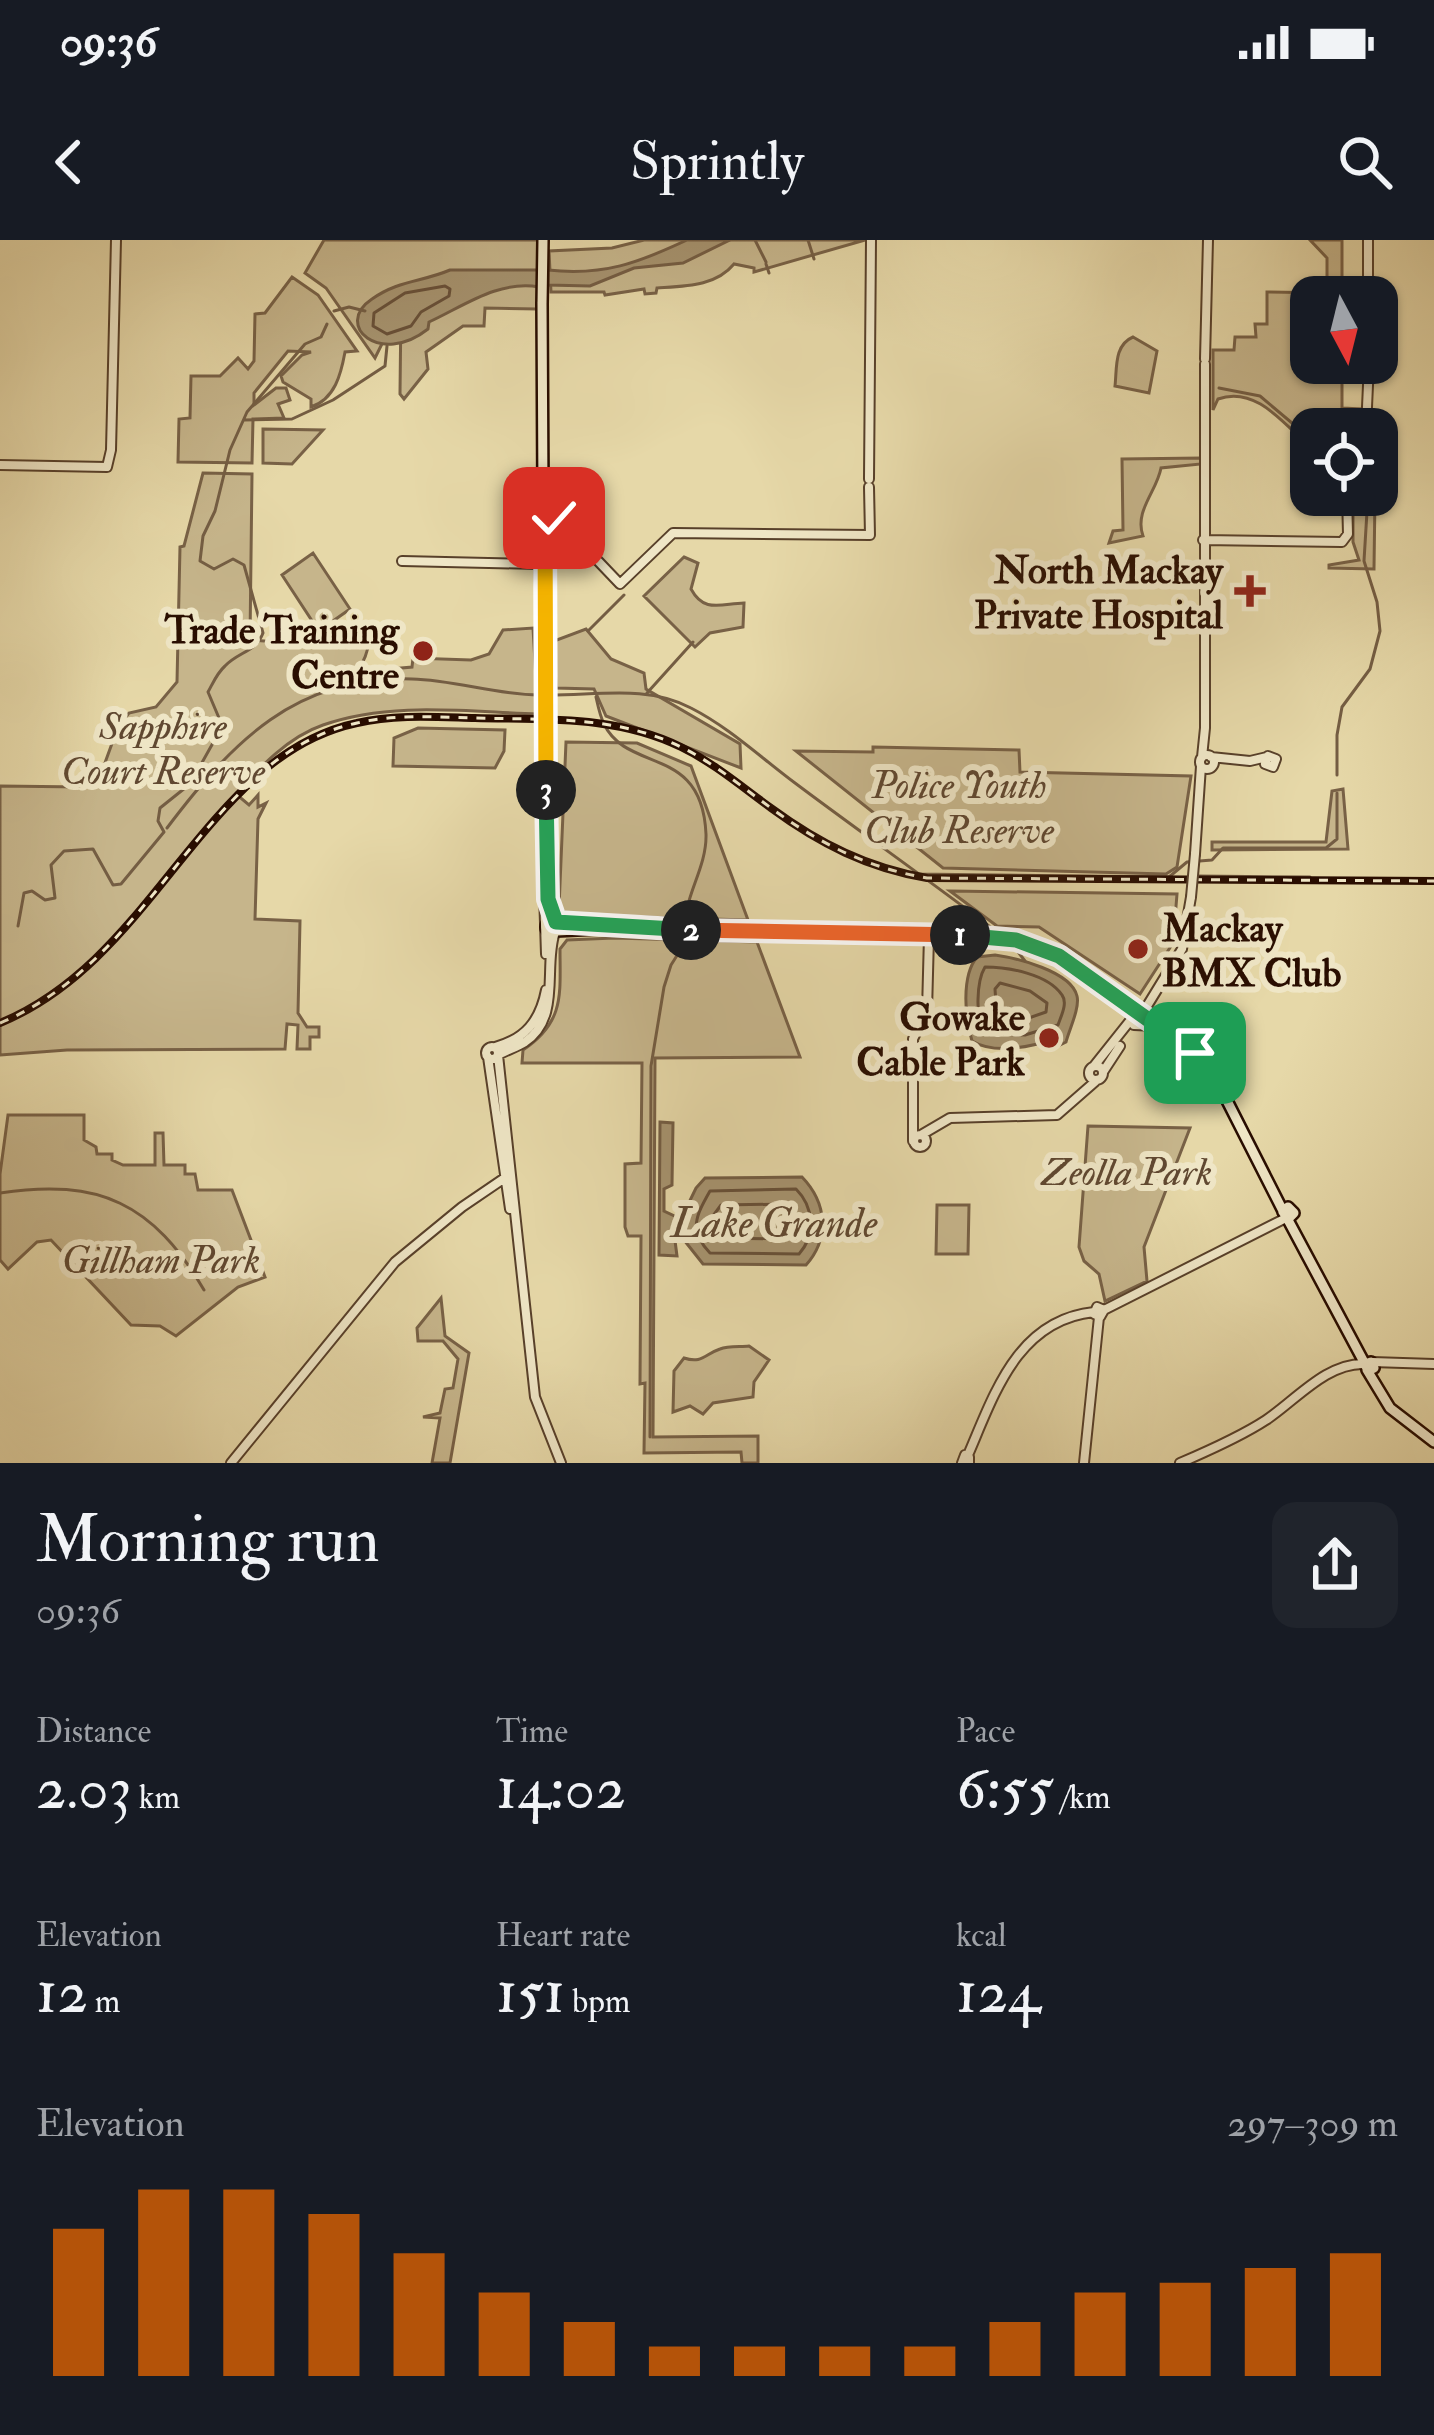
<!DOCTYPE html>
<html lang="en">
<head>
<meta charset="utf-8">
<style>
  :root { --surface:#171b24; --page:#20242c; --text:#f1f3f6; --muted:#9ea1a6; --accent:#b45309 }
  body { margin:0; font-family:"IM FELL Double Pica",serif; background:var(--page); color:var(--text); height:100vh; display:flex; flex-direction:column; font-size:45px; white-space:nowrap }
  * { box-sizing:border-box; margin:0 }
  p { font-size:39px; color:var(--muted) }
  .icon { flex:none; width:66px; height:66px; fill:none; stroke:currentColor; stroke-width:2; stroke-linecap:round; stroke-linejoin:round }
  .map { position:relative; height:1223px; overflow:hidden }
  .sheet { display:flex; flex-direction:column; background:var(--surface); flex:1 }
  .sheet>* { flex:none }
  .needle { width:78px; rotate:173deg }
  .buttons { position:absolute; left:1290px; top:36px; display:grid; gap:24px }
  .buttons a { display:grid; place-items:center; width:108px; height:108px; border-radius:24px; background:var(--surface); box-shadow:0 3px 9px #0004; font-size:60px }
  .pin { position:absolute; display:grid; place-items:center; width:102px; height:102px; color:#fff; margin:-51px; border-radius:24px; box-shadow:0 6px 18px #0006 }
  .km { position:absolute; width:60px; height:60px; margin:-30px; border-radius:50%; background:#222; color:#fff; font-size:33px; line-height:60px; text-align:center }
  .round { display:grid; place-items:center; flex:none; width:126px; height:126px; border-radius:24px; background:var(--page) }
  .overview { display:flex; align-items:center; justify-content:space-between; height:204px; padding:0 36px }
  h1 { font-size:66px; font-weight:600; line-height:90px }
  .metrics { display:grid; grid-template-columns:repeat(3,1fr); gap:18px; height:204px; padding:12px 36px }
  .metrics div { display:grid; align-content:center }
  .metrics b { font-size:60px; font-weight:600 }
  .metrics small { font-size:33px; font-weight:400 }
  .metrics p { font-size:33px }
  .chart { height:336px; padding:24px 36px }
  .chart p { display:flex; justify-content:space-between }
  .chart svg { width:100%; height:216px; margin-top:12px; stroke:var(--accent); stroke-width:6 }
  .status { display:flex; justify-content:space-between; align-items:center; height:84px; padding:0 60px; background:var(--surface); direction:ltr }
  .status svg { height:33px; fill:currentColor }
  header { display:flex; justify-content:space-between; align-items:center; height:156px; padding:0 36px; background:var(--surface); font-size:54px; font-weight:600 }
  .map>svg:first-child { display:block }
</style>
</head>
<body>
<div class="status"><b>09:36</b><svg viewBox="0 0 49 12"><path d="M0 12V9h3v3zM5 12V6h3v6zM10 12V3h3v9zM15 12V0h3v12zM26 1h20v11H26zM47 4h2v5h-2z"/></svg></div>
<header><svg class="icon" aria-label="back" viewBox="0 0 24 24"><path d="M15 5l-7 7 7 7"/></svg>Sprintly<svg class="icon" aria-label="search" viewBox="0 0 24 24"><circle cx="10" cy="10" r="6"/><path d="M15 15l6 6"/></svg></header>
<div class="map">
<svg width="1434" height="1223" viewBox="0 0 1434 1223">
  <rect width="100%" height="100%" fill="#e6d8a8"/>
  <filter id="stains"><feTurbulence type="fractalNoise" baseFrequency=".00167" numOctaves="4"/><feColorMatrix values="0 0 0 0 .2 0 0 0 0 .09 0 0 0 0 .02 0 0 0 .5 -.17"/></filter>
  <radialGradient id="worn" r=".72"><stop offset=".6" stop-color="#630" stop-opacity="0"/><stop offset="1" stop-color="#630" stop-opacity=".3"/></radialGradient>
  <path fill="#c6b58b" stroke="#786146" stroke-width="3" d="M 324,0 L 538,0 L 537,69 L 485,68 L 484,86 L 463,86 L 426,112 L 428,129 L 404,159 L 400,154 L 401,65 L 375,118 L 326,48 L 305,33 Z
    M 644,0 L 865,0 L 754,32 L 754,28 L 734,24 C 716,46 687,46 657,48 L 656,53 L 645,54 L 644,49 L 605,55 L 604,52 L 551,52 L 549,11 L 612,8 Z
    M 1310,0 L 1342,0 L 1342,45 L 1364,46 L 1364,51 L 1343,51 L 1342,57 L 1311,57 L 1311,123 L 1342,123 L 1342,168 L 1361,169 L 1361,177 L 1341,177 L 1337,189 L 1311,189 L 1311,208 C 1285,185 1256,145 1218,159 L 1213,170 L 1213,110 L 1234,110 L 1235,97 L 1256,97 L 1255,84 L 1267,84 L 1267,52 L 1327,53 L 1327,18 Z
    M 292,37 L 318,55 L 357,111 L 345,112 C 341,134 335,159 311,167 L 311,159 L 283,142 L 281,136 L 302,115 L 311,112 L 288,111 L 254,153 L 254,165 L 276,148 L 286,148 L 290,160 L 278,164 L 284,178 L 253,179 L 252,223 L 178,222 L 179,179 L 190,178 L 191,136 L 220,136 L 238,118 L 248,129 L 254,121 L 255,74 L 265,73 Z
    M 1133,97 L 1157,111 L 1149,153 L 1115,146 C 1117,128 1114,105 1133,97 Z
    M 263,189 L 323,190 L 292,224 L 263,223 Z
    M 1201,218 L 1201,224 L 1161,228 C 1157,251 1134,271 1143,296 L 1109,303 L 1113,291 L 1123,290 L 1122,219 Z
    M 203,233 L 252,234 L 250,400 L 278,402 L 318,390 L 282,335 L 313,313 L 350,369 L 323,388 C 363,380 381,395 357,432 L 412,427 L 413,418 L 471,420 L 489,414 L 503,390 L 533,388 L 538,474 C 468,472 391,461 323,485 C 288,497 260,527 236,554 L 249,565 L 258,555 L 258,567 L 266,563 L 258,579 L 255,679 L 300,681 L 298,773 L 307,787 L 319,787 L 319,797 L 310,797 L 310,809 L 297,809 L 298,785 L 287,784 L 285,809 L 67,810 L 0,815 L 0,546 L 82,547 L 88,542 L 98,542 L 118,487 L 129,473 L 156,467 L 177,442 L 180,307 L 184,306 Z
    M 1353,255 L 1375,255 L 1374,329 L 1329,328 L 1329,325 L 1359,320 L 1353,302 Z
    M 684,317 L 698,323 L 691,349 C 704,373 720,364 744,363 L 743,387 L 710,393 L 695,407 L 644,356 Z
    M 586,389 L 611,419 L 644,433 L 646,449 L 740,504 L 741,528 L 606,476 L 594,449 L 556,448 L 554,401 Z
    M 418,488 L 505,490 L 504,511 L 495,528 L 393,526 L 394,498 Z
    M 566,502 L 637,503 L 691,526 L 748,680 L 568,675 L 559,668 Z
    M 873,507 L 1019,510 L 1020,532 L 1191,536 L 1177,627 L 1166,634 L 943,628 L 796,511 L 873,512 Z
    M 1343,549 L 1348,609 L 1212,610 L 1212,602 L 1326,602 L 1332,551 Z
    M 950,651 L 1177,654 L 1173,703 L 1140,754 L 1039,687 L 997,686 Z
    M 614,698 L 757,702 L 800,817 L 655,818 L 653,1197 L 758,1196 L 758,1223 L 742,1223 L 741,1212 L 644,1213 L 645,1143 L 640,1144 L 641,996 L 628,996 L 625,987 L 625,924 L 641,923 L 642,823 L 522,823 L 523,810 C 565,782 560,754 560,709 L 567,700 Z
    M 8,875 L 84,875 L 84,900 L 96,907 L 97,914 L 112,914 L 112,920 L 123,925 L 155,925 L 155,893 L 163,893 L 164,925 L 185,925 L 185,934 L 195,934 L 198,950 L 232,950 L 265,1037 L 238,1047 L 176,1096 L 160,1086 L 131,1085 L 51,1000 L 37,1002 L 8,1029 L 0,1020 L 0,934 Z
    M 1088,886 L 1190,888 L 1144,1007 L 1147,1041 L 1105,1061 L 1099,1034 L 1084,1021 L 1079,1007 Z
    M 937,965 L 969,965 L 968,1014 L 936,1014 Z
    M 441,1058 L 445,1096 L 469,1113 L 450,1223 L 432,1223 L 440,1178 L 423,1177 L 440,1173 L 445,1149 L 453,1148 L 458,1119 L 443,1101 L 418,1101 L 417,1088 Z
    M 749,1106 L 769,1120 L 754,1142 L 753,1157 L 713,1163 L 703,1174 L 690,1166 L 673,1172 L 674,1131 L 684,1118 C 702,1124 705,1114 720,1109 C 728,1106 741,1107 749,1106 Z"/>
  <path fill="#a6936f" stroke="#745d43" stroke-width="3" d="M 687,0 L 730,0 L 683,23 L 634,28 L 590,46 L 548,45 L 548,30 C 604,36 638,23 687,0 Z
    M 450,30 L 538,30 L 539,47 C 498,40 464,66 429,82 L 428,89 C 380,127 333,85 372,59 C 399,40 422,42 450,30 Z
    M 995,715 C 1016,718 1071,731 1077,756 C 1080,768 1069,790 1066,802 L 1058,806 L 1055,799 C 1030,807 995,815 972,801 C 965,778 961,736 977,717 Z
    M 660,882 L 673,883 L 672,945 L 664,949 L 664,971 L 681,979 L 696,948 L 705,938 L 802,937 C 827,963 830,998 806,1025 L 703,1024 L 684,1000 L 681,988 L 674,993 L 677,1016 L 659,1015 Z"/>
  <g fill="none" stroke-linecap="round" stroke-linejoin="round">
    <path stroke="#685038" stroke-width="3" d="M 445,46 L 450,49 L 449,56 L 421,72 L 411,86 L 387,94 L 373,86 L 374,73 L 405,53 Z
      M 985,727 C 1008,727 1048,734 1062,755 C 1068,763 1061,776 1058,785 L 1025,795 L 983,794 C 976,776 976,742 985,727 Z
      M 1000,743 L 1030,751 L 1047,763 L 1046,772 L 1023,780 L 997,779 L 995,749 Z
      M 796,949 C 814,967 816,995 799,1014 L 710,1013 C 688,990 696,976 710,951 Z
      M 787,964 L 795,974 L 794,995 L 790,999 L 719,998 L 710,988 L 710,980 L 721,965 Z"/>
    <path stroke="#745d43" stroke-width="3" d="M 755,0 L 766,22
      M 808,0 L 814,19
      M 766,24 L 769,33
      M 334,71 L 349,67 L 365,71
      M 1219,148 L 1260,156 L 1311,199
      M 244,180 L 292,179 L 333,160 L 385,126 L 387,106
      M 588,391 L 624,355
      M 647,453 L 693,402
      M 596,457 C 598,466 600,476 604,484 C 628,534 702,504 706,594 C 707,626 686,654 684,685
      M 1337,535 L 1337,495 L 1342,467 L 1370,429 L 1380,391 L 1377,362 L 1364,321 L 1368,255
      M 167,588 C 232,502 296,435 412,439 C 455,440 497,455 539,455 C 590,457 645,443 691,468 C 730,488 760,517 795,543 C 863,594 933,643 1001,695
      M 915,634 L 1169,637 L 1187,622 L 1212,620 L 1223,608 L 1326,608 L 1337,599 L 1337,553
      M 1197,636 L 1310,637
      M 18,686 L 24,653 L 32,651 L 45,660 L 55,658 L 51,625 L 64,611 L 93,609 L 113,645 L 121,644 L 164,592 L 158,581 L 160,568 L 190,544 L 218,494 L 219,478 L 208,452 C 213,443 217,433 225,426 C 238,412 256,412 263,393 L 244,325 L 233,319 L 214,329 L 200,321 L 203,296 L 215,271 L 230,210 L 247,172 L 305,104 L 321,97 L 327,84
      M 1012,704 L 1025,721
      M 0,953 C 99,938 153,963 204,1050
      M 650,1197 L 651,826 L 664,747 L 671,725 L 683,706 L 684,695"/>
    <g stroke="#58402a" stroke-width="12">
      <path id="tertiary" d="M 1368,0 L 1368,57
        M 1205,119 L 1208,0
        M 1366,189 L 1369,123
        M 0,225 L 107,227 L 111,210 L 116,0
        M 869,239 L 871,0
        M 546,279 L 578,300 L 620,344 L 673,293 L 870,295 L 869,247
        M 1203,300 L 1342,302 L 1348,294 L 1347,255
        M 402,321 L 538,324
        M1200 522a7 7 0 1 1 14 0a7 7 0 1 1-14 0Z
        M 1268,516 L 1276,519 L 1273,527 L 1265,524 Z
        M 1202,517 L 1205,488 L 1205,124
        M 1211,517 L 1250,521 L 1267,517
        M 1195,614 L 1201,526
        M 544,653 L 546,714
        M 1144,771 L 1182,709 L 1191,657
        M 1134,785 L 1157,786
        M486 813a6 6 0 1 1 12 0a6 6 0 1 1-12 0Z
        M 495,807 C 525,799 540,781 546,750
        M 498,815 L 535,1157 L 561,1223
        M 498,815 C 507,810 517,807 525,802 C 562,777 543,727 555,692
        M 488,817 L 510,969
        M1089 833a7 7 0 1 1 14 0a7 7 0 1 1-14 0Z
        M 1094,826 L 1137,772
        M 1103,832 L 1120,806
        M914 901a6 6 0 1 1 12 0a6 6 0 1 1-12 0Z
        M 921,895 L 950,878 L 1057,875 L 1097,840
        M 913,901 L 913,799 L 927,771 L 929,696
        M 1097,1067 L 1104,1070 L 1100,1077 L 1094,1074 Z
        M 1104,1070 L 1286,978
        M 1372,1122 L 1434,1124
        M 968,1215 C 994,1155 1017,1080 1094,1072
        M 231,1223 L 395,1022 L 462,967 L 509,935
        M 962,1223 L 965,1215 L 969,1217 L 969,1223
        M 1084,1223 L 1099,1077
        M 1180,1223 C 1208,1211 1240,1197 1266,1180 C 1295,1161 1327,1122 1365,1124"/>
    </g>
    <g stroke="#290d00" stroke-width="14">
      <path id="secondary" d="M 542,62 L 544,447
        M 542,65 L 543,0
        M 539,262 L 541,347
        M 545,489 L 548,659 L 556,681
        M546 687a6 6 0 1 1 12 0a6 6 0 1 1-12 0Z
        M 556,691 L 620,688 L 877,693 L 1016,701 L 1037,706 L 1087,731 L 1199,813
        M 1195,813 L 1215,837 L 1283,971
        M 1288,967 L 1294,973 L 1288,979 L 1283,972 Z
        M 1287,978 L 1365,1124
        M 1371,1122 L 1374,1128 L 1368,1131 L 1365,1124 Z
        M 1367,1130 L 1390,1168 L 1434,1202"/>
    </g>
    <use href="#tertiary" stroke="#efe6c6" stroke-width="8"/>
    <use href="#secondary" stroke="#efe6c6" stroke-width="9"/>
    <g stroke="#290d00" stroke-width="8">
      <path id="rail" d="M 0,783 C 121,733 172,607 268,527 C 294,506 324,490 357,483 C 395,474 436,477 475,478 C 545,480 616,475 681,507 C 714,523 742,547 771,568 C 820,604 868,628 927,638 L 1434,641"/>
    </g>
    <use href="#rail" stroke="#efe6c6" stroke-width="3" stroke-dasharray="9" stroke-linecap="butt"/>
    <g stroke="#58402a" stroke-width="12" stroke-linecap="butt">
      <path id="tertiary-bridge" d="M 1191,657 L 1195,614"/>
    </g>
    <g stroke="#290d00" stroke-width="14" stroke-linecap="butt">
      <path id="secondary-bridge" d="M 544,447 L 545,489"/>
    </g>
    <use href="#tertiary-bridge" stroke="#efe6c6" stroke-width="8"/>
    <use href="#secondary-bridge" stroke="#efe6c6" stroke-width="9"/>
  </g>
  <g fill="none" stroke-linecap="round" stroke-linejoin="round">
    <g stroke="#fff" stroke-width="24">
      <path id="split-1" d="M 960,695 L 1016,700 L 1059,716 L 1195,813"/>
    </g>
    <g stroke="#fff" stroke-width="24">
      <path id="split-2" d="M 691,690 L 960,695"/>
    </g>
    <g stroke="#fff" stroke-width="24">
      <path id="split-3" d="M 546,550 L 548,659 L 556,682 L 691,690"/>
    </g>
    <g stroke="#fff" stroke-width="24">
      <path id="split-4" d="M 546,550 L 545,276 L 554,278"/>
    </g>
    <use href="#split-1" stroke="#22a559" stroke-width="15"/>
    <use href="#split-2" stroke="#f0652b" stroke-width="15"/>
    <use href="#split-3" stroke="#22a559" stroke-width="15"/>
    <use href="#split-4" stroke="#f5b400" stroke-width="15"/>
  </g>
  <g fill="#8f2418" stroke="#efe6c6" stroke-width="4.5">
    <path d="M1244 333h12v12h12v12h-12v12h-12v-12h-12v-12h12z"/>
    <circle cx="423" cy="411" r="12"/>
    <circle cx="1138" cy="709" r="12"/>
    <circle cx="1049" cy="798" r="12"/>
  </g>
  <g text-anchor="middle" stroke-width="12" stroke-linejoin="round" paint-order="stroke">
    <g font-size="39" font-weight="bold" fill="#290d00" stroke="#efe6c6" text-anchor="end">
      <text x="1223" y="343">North Mackay<tspan x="1223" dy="45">Private Hospital</tspan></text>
      <text x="399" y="403">Trade Training<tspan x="399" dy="45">Centre</tspan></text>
      <text x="1162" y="701" text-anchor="start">Mackay<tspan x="1162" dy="45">BMX Club</tspan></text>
      <text x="1025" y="790">Gowake<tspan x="1025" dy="45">Cable Park</tspan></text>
    </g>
    <g font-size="39" font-style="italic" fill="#604831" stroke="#efe6c6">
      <text x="163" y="499">Sapphire<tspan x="163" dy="45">Court Reserve</tspan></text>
      <text x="959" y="558">Police Youth<tspan x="959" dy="45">Club Reserve</tspan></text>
      <text x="1127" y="945">Zeolla Park</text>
      <text x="161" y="1033">Gillham Park</text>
    </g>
    <g font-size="42" font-style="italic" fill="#614932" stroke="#efe6c6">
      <text x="774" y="997">Lake Grande</text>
    </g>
  </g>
  <rect width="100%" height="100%" filter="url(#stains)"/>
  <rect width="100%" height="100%" fill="url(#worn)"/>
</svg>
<div class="buttons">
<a><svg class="needle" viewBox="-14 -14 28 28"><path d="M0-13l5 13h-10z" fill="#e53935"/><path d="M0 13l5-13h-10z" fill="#9ea1a6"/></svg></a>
<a><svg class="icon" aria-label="locate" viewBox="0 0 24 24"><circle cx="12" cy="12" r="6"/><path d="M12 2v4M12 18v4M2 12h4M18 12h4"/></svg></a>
</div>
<div class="pin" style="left:1195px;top:813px;background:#1e9e55"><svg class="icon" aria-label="arrive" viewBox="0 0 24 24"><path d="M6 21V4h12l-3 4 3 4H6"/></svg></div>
<div class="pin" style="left:554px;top:278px;background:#d93025"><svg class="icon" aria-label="check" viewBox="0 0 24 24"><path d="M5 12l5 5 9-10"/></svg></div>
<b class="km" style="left:960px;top:695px">1</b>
<b class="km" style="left:691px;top:690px">2</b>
<b class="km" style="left:546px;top:550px">3</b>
</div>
<section class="sheet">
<div class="overview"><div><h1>Morning run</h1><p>09:36</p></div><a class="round"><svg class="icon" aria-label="share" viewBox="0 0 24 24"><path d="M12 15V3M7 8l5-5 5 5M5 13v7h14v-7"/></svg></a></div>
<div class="metrics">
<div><p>Distance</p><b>2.03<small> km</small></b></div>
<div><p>Time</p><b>14:02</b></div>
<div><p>Pace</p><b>6:55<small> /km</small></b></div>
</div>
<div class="metrics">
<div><p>Elevation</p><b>12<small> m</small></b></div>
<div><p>Heart rate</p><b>151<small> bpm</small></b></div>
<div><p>kcal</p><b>124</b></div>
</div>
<div class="chart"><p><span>Elevation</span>297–309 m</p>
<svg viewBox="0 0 160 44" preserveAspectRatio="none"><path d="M5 44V14M15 44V6M25 44V6M35 44V11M45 44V19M55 44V27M65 44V33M75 44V38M85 44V38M95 44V38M105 44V38M115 44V33M125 44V27M135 44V25M145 44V22M155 44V19"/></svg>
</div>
</section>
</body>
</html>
